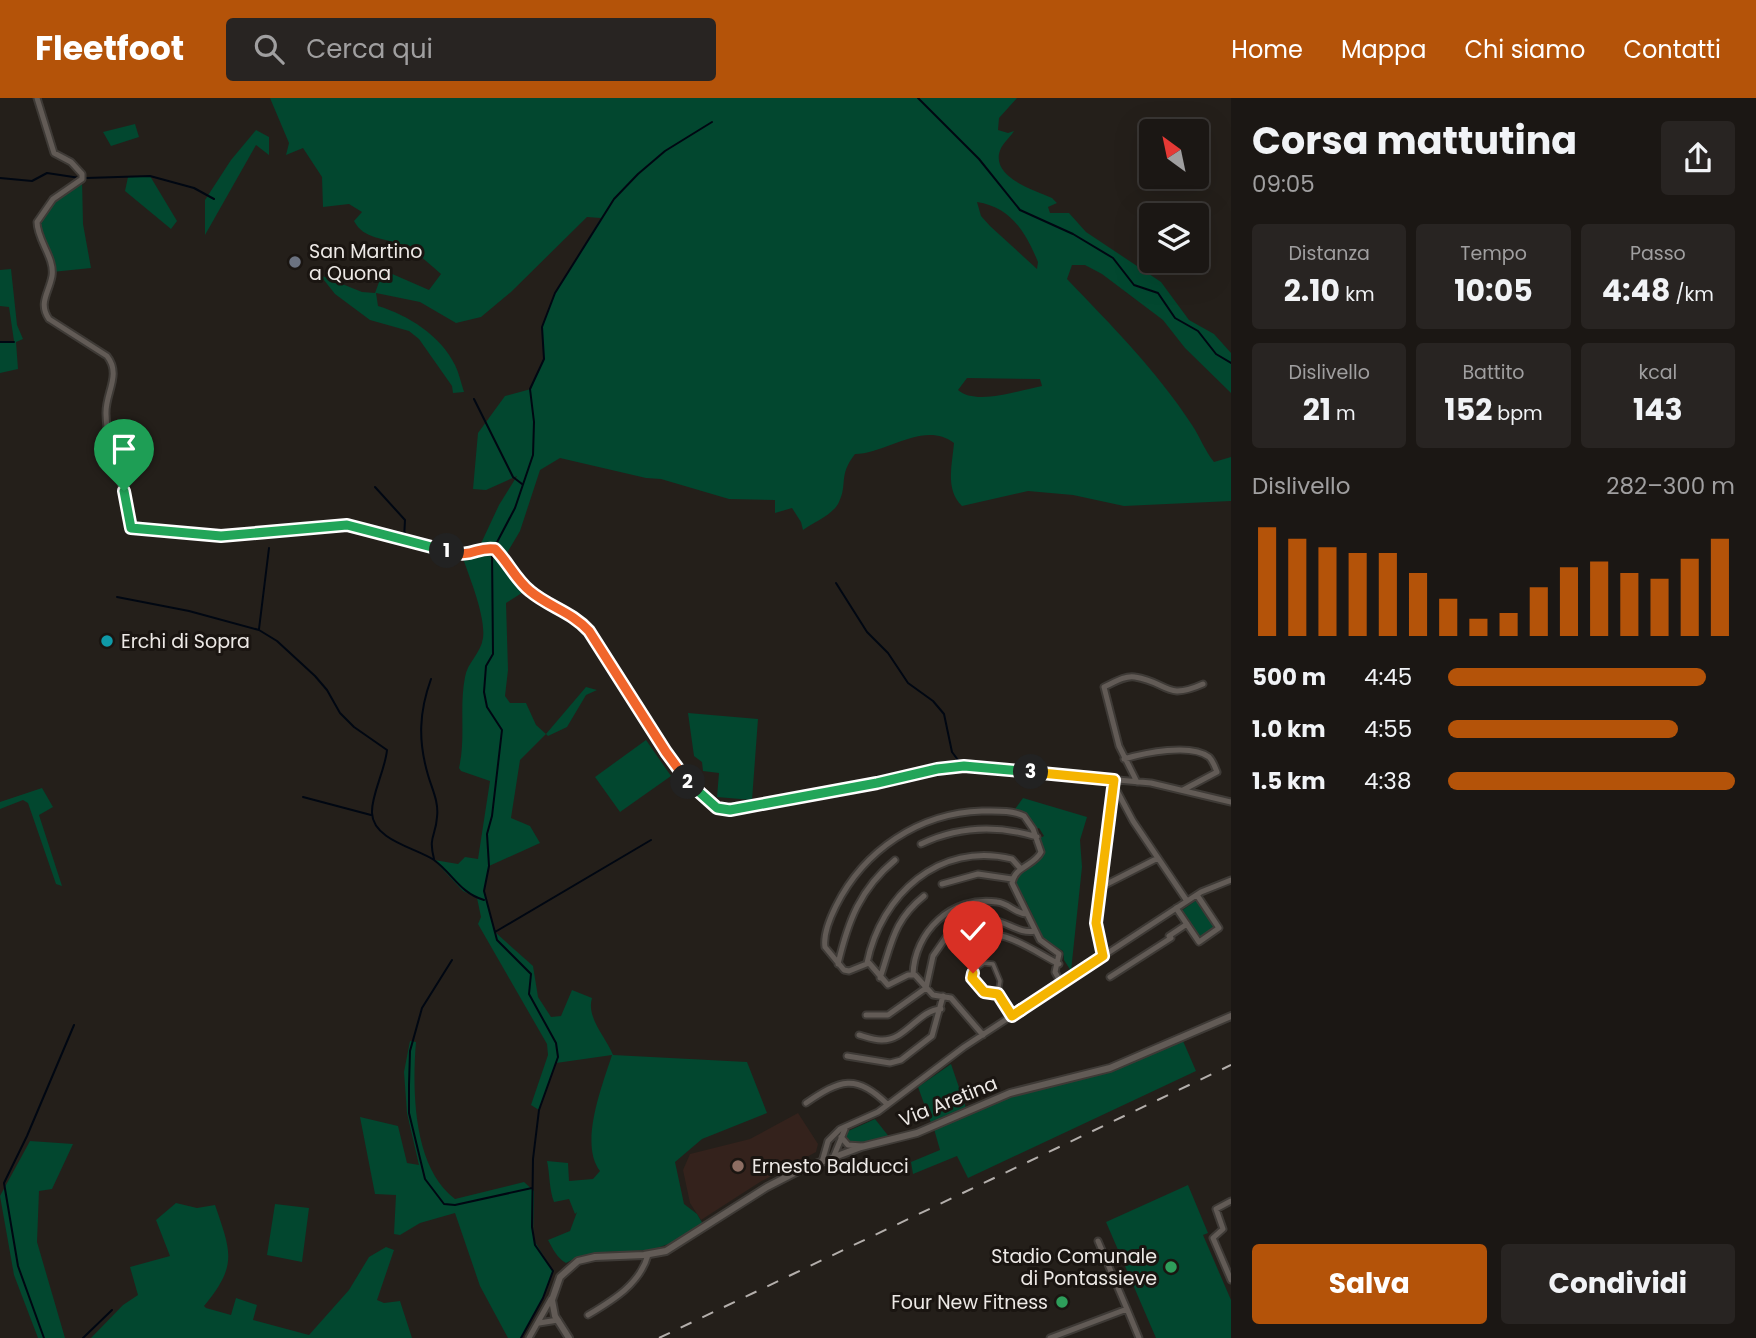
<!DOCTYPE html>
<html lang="it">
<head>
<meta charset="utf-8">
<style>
  :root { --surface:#1b1714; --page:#282422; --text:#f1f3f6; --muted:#a09fa0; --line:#393634; --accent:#b45309 }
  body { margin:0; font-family:Poppins,sans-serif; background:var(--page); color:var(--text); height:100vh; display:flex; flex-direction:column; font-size:26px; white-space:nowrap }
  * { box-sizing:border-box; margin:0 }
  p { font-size:23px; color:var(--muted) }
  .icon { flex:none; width:38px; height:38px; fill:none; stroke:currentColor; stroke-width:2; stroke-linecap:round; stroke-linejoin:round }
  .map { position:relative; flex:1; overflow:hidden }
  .panel { display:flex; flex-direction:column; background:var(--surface); width:525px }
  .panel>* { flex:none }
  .needle { width:46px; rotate:327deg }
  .fabs { position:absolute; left:1139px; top:21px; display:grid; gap:14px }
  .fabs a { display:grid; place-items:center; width:70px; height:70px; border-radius:7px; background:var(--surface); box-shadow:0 7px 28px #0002,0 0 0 2px var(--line); font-size:35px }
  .pin { position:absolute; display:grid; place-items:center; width:60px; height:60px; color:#fff; margin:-72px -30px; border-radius:50% 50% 50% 0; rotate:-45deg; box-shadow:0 0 7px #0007 }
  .pin .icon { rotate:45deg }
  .km { position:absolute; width:35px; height:35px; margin:-18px; border-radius:50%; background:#222; color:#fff; font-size:19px; line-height:35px; text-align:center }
  .round { display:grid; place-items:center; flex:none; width:74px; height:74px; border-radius:7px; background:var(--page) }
  .summary { display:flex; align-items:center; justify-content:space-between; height:119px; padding:0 21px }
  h1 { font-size:38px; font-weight:700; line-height:52px }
  .figures { display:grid; grid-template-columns:repeat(3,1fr); gap:10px; height:119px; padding:7px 21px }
  .figures div { display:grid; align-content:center; border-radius:7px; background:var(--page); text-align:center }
  .figures b { font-size:30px; font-weight:700 }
  .figures small { font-size:19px; font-weight:400 }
  .figures p { font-size:19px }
  .chart { height:196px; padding:14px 21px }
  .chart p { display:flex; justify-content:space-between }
  .chart svg { width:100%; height:126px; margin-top:7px; stroke:var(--accent); stroke-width:6 }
  .button { display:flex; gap:14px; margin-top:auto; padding:14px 21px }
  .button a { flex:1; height:80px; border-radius:7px; background:var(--accent); color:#fff; font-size:28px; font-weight:700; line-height:80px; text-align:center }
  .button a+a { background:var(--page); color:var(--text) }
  ul { padding:0 21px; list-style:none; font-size:23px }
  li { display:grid; grid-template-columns:112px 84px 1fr; align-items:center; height:52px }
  li i { height:18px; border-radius:9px; background:var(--accent) }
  header { display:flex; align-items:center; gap:42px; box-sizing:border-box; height:98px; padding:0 35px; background:var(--accent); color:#fff }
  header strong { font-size:33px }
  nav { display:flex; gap:38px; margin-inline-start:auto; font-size:24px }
  .search { width:490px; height:63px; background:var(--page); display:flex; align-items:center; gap:18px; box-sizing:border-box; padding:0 24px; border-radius:7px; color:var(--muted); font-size:26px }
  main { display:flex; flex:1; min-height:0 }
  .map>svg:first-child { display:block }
</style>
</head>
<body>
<header>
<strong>Fleetfoot</strong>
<div class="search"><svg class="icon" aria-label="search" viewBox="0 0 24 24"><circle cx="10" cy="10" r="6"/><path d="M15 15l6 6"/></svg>Cerca qui</div>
<nav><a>Home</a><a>Mappa</a><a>Chi siamo</a><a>Contatti</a></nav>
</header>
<main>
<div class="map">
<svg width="1231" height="1240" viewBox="0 0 1231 1240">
  <rect width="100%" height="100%" fill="#241f1a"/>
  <path fill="#34221c" d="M 798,1015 L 818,1046 L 816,1054 L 760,1084 L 701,1122 L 690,1105 L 683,1072 L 690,1056 L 750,1041 Z"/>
  <path fill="#02472f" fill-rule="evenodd" d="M 270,0 L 1017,0 L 999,20 L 998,32 L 1008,35 L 1014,33 C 1009,41 1001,46 999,56 C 995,81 1035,92 1052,100 L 1057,105 L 1048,109 L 1050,115 L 1069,115 L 1086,134 L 1161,184 L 1189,222 L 1214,236 L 1231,255 L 1231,295 L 1185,250 L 1163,222 L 1102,176 L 1085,167 L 1072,167 L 1067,181 C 1111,227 1157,273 1192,327 C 1200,339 1205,353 1214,364 L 1231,359 L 1231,403 L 1124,408 L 1073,397 L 1028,393 L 962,408 C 945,391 952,368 954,345 C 924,322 886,356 855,356 C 838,378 848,385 839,404 C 833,417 814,424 803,432 L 801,424 L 792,410 L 775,415 L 775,402 L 729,401 L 661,381 L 646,380 L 560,360 L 540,372 L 520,433 L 504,460 L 528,491 L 506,505 L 508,572 L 505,598 L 510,605 L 526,605 L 536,627 L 546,636 L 586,589 L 597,592 L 586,597 L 567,629 L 548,638 L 546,636 L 520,662 L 511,720 L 530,728 L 540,745 L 489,768 L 484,793 L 495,834 L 533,868 L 538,899 L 551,919 L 561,918 L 572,892 L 592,900 C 586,920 606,939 613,957 L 747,964 L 767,1015 L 702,1041 L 675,1064 L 684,1106 L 697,1116 L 703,1126 C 686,1138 668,1149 647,1152 C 618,1155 592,1150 566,1165 C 557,1160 553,1151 548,1142 L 570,1133 L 577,1114 L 575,1116 L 569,1101 L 554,1104 C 549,1091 550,1077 547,1063 L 568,1065 L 569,1083 L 593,1081 L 600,1073 C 579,1046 602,988 612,957 L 556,965 L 539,1012 L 531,1007 L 548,957 L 547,946 L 478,826 L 481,819 L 477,800 L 463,793 L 434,762 L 458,766 L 465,759 L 478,761 L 490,683 L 461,673 L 459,670 C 466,639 459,610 465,579 C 467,565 481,555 483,540 C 486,518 469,479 462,457 L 477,454 L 499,407 L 517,378 L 486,392 L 473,391 L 478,335 L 505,298 L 531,291 L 544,261 L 542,229 L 555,195 L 601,120 L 587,119 L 511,194 L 481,219 L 456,225 L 420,204 L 376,195 L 378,208 C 408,217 441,238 455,267 C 459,275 461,285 464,294 L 453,295 L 452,288 L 419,241 L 409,233 L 370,222 L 335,196 L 320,177 L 362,194 L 375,195 L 382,176 L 390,175 L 429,192 L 441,176 C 428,165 417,153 401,147 C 384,139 364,142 354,123 L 362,114 L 349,106 L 323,109 L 322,79 L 303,50 L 286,57 L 289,45 ZM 977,104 C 1011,109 1026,135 1038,164 L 1037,171 L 990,128 L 981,118 ZM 967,280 L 1040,281 L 1042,288 C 1020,292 976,308 958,292 Z
    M 135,26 L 139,39 L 111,48 L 103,34 Z
    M 256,32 L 269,39 L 269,57 L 256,47 L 205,137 L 205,102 L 231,62 Z
    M 150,78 L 177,123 L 171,131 L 125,93 L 128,79 Z
    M 82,81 L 83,126 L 91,170 L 52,174 L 37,124 L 53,101 Z
    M 11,171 L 17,227 L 23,241 L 16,244 L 18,271 L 0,275 L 0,243 L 14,243 L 9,209 L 0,208 L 0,172 Z
    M 688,615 L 758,621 L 752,702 L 717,699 L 719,675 L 703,673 L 702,664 L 694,658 Z
    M 646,642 L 671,678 L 620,714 L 595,679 Z
    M 42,690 L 53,709 L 39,717 L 62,788 L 56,786 L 28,705 L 23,702 L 0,711 L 0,704 Z
    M 1023,700 L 1087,719 L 1080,742 L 1082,769 L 1071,873 L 1064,862 L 1063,853 L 1044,842 L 1026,803 L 1023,802 L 1015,785 L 1018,776 L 1037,765 L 1044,752 L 1040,740 L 1044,738 L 1039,730 L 1035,731 L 1026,716 L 1015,711 Z
    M 1198,801 L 1216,830 L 1199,841 L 1181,813 Z
    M 410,943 L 416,944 C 412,992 413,1070 455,1101 L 524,1084 L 534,1093 L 533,1141 L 553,1173 L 543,1200 L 521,1240 L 508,1240 L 480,1188 L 455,1115 L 420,1125 L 400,1137 L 394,1136 L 396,1097 L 375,1096 L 360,1019 L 398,1028 L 407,1065 L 419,1067 L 407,1015 L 404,974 Z
    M 1183,943 L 1196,973 L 968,1080 L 957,1058 L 913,1076 L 911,1064 L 940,1052 L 934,1031 L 1011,997 L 1115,971 Z
    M 951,966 L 966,1010 L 931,1025 L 918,989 Z
    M 875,1021 L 890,1040 L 851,1046 L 844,1040 L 846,1034 Z
    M 30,1043 L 73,1046 L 52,1091 L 39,1093 L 37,1144 L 65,1240 L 38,1240 L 14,1177 L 0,1098 Z
    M 1188,1087 L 1208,1135 L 1203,1137 L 1231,1202 L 1231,1240 L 1156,1240 L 1106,1124 Z
    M 176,1105 L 197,1110 L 215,1107 C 231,1154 238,1167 204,1208 L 206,1210 L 231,1217 L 236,1200 L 257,1207 L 253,1222 L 309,1237 L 349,1192 L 369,1159 L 386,1149 L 394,1152 L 377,1202 L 384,1205 L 400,1203 L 412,1240 L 91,1240 L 123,1207 L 138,1197 L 130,1169 L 170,1158 L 156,1122 Z
    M 275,1106 L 309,1110 L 302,1164 L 267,1157 Z"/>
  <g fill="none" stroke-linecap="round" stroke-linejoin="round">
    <path stroke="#000712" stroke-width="2" d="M 918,0 L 979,61 L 1020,112 L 1073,136 L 1113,160 L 1134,187 L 1158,195 L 1175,220 L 1198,233 L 1216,256 L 1231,265
      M 0,80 L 32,83 L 47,75 L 80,80
      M 86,80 L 150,78 L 194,90 L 214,101
      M 0,244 L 14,244
      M 474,301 L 513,379 L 522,386
      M 375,389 L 405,422 L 404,441
      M 417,442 L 442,449
      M 495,448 L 515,410 L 533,357 L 534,324 L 530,291 L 544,261 L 542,229 L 555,195 L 614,101 L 638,76 L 665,53 L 712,24
      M 457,453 L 469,454
      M 492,453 L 493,556 L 486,568 L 484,594 L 487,609 L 502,632 L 492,718 L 487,736 L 489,768 L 484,793 L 497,842 L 531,876 L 529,896 L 556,945 L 558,959 L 539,1012 L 533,1061 L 532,1129 L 535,1147 L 553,1173 L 543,1200 L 521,1240
      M 836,485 L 867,534 L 888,555 L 908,585 L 933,603 L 944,616 L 952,654 L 961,666
      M 117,499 L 189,513 L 259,532 L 277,543 L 315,578 L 327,592 L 340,615 L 354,629 L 387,652 C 385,673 371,697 372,715 C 373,742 416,750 434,762 C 453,776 460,795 484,802
      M 259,531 L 269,450
      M 431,581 C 419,614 418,643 428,677 C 432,691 439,704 437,719 C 436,738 428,738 434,761
      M 303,699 L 371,717
      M 495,834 L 651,742
      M 452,862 L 422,910 L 410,953 L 409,987 L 409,1015 L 425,1081 L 444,1106 L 455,1107 L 532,1090
      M 44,1240 L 18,1168 L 4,1085 L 27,1038 L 74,927
      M 83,1240 L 112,1212"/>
    <g stroke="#3e3a36" stroke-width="7">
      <path id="pedestrian" d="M 998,896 L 984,894 L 972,880 L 974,872 L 984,865 L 993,866 L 1000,883 L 998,896 L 1012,918"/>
    </g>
    <g stroke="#3e3a36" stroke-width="9">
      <path id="minor" d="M 37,0 L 54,55 L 71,64 L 82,76 L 82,81 L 53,101 L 37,124 C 37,142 55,160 52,178 C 49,195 38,205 49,221 L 107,258 C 122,277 105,295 106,316 C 107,356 127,391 131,430 L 221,437 L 347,427 L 467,458 L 486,450 L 495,451 C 508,464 516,482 530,493 C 549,508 572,514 589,533 L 684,680 L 717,710 L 745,711 L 775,702 L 809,698 L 937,671 L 964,668 L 1151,685 L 1231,704
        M 1124,661 C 1144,655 1191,645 1209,659 C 1213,663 1215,669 1217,674 L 1183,692
        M 1137,684 L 1119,648 L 1104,589 C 1113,585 1125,577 1135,579 C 1168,584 1165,603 1203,586
        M 1113,690 L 1117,693 L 1133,723 L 1187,803
        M 921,746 C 959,728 998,727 1037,739
        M 942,786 L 978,776 L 1012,781
        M 1101,789 L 1158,760
        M 1176,810 L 1199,844 L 1219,830 L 1197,797
        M 963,826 C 999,810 1013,838 1035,833
        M 968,840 C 1000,826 1031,852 1059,866
        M 1103,857 L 1096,825 L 1114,682
        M 867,865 C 881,797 939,743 1012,761 L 1021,771
        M 838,866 C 848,823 860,791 895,762
        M 913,877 C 914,834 952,797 997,804 C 1009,805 1015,816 1027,816
        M 1110,879 L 1171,840 L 1169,838 L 1187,826
        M 880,880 C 892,845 893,823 924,798
        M 866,917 L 888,917 L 926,890 L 933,858 L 949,835
        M 859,937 C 866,939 874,942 881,942 C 906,943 918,912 941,911
        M 983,937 L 951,900 L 933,897 L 915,877 L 908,877 L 888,887 L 869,865 L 849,873 L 844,872 L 825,849 C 823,836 830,820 836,808 C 864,752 919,715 982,713 C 996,713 1012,712 1024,718 L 1033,731 L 1041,754 C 1034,768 1015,768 1012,785 L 1040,842 L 1059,856 L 1055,874 L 1061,885
        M 847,958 L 890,965 L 901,962 L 932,938 L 943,898
        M 806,1005 C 840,982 856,975 887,1006
        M 841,1039 L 848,1047 L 862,1048
        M 833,1060 L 845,1031
        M 822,1064 L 828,1043 L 840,1031 L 878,1014 L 964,949 L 1201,794 L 1231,782
        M 1231,1103 L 1216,1111 L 1223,1131 L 1213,1140 L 1231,1182
        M 1098,1143 L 1127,1211
        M 588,1217 C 613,1202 640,1186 648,1157
        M 539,1225 L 558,1222
        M 529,1240 L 551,1201
        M 1050,1240 L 1127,1211 L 1139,1240"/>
    </g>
    <g stroke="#3e3a36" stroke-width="10">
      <path id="tertiary" d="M 569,1240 L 555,1218 L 552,1202 L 560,1179 L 578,1163 L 595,1159 L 644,1157 L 666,1153 L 767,1089 L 800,1072 L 861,1049 L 917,1035 L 1010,995 L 1110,970 L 1231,918"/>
    </g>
    <use href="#pedestrian" stroke="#625b56" stroke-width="3.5"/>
    <use href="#minor" stroke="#625b56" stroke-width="5"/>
    <use href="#tertiary" stroke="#625b56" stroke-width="6"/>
    <path stroke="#b4afac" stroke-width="2" stroke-dasharray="12 12" stroke-linecap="butt" d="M 659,1240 L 1231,967"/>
  </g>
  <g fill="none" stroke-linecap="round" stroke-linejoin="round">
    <g stroke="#fff" stroke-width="14">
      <path id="split-1" d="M 124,393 L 131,430 L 221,438 L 347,427 L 447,453"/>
    </g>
    <g stroke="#fff" stroke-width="14">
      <path id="split-2" d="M 447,453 C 473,461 476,448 495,451 C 508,464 516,482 530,493 C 549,509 572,514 589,533 L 666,654 L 688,684"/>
    </g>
    <g stroke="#fff" stroke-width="14">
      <path id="split-3" d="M 688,684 L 717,710 L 730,712 L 877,685 L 937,671 L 964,668 L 1031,674"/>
    </g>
    <g stroke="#fff" stroke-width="14">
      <path id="split-4" d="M 1021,912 L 1103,858 L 1096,825 L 1114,682 L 1031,674"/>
    </g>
    <g stroke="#fff" stroke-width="14">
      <path id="split-5" d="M 973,875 L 972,880 L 984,894 L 998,896 L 1012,918 L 1021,912"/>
    </g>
    <use href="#split-1" stroke="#22a559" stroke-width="9"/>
    <use href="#split-2" stroke="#f0652b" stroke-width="9"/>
    <use href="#split-3" stroke="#22a559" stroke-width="9"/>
    <use href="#split-4" stroke="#f5b400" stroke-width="9"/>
    <use href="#split-5" stroke="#f5b400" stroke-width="9"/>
  </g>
  <circle fill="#6b7280" stroke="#1a1511" stroke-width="2.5" cx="295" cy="164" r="7"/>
  <circle fill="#0f9aa8" stroke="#1a1511" stroke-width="2.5" cx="107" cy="543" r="7"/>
  <circle fill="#8d6e63" stroke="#1a1511" stroke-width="2.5" cx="738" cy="1068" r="7"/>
  <g fill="#2e9e5b" stroke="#1a1511" stroke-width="2.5">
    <circle cx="1171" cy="1169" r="7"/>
    <circle cx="1062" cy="1204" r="7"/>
  </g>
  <g text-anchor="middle" stroke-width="6" stroke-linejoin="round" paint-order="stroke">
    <g font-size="19" fill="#ede9e6" stroke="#1a1511" text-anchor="start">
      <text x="309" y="160">San Martino<tspan x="309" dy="22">a Quona</tspan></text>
      <text x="121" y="550">Erchi di Sopra</text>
      <text x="752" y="1075">Ernesto Balducci</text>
      <text x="1157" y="1165" text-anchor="end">Stadio Comunale<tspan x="1157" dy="22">di Pontassieve</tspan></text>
      <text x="1048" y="1211" text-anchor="end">Four New Fitness</text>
    </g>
    <g font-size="19" fill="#ede9e6" stroke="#1a1511">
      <text transform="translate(948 1003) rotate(-22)" y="7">Via Aretina</text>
    </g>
  </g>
</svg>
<div class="fabs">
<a><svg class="needle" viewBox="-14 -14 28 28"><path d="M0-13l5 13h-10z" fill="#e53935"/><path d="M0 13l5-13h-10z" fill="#a09fa0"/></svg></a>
<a><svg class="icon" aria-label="layers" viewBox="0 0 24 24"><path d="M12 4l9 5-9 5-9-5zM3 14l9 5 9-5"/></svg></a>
</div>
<div class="pin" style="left:124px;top:393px;background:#1e9e55"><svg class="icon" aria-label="arrive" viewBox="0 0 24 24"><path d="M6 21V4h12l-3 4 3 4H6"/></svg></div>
<div class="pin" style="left:973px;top:875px;background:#d93025"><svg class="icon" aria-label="check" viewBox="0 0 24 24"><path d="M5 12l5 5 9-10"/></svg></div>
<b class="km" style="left:447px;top:453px">1</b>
<b class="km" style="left:688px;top:684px">2</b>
<b class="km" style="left:1031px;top:674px">3</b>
</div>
<section class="panel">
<div class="summary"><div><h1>Corsa mattutina</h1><p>09:05</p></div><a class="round"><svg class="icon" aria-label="share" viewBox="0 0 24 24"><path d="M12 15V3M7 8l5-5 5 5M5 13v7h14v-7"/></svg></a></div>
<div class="figures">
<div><p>Distanza</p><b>2.10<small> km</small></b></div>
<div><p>Tempo</p><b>10:05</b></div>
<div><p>Passo</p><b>4:48<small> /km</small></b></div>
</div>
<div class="figures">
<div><p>Dislivello</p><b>21<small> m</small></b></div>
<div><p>Battito</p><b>152<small> bpm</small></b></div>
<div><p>kcal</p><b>143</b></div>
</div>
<div class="chart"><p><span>Dislivello</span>282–300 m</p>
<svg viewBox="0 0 160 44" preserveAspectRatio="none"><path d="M5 44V6M15 44V10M25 44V13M35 44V15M45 44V15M55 44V22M65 44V31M75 44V38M85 44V36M95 44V27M105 44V20M115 44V18M125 44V22M135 44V24M145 44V17M155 44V10"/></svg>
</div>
<ul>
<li><b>500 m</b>4:45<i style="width:90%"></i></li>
<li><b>1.0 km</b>4:55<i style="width:80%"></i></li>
<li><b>1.5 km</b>4:38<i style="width:100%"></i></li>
</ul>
<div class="button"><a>Salva</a><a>Condividi</a></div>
</section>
</main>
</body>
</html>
